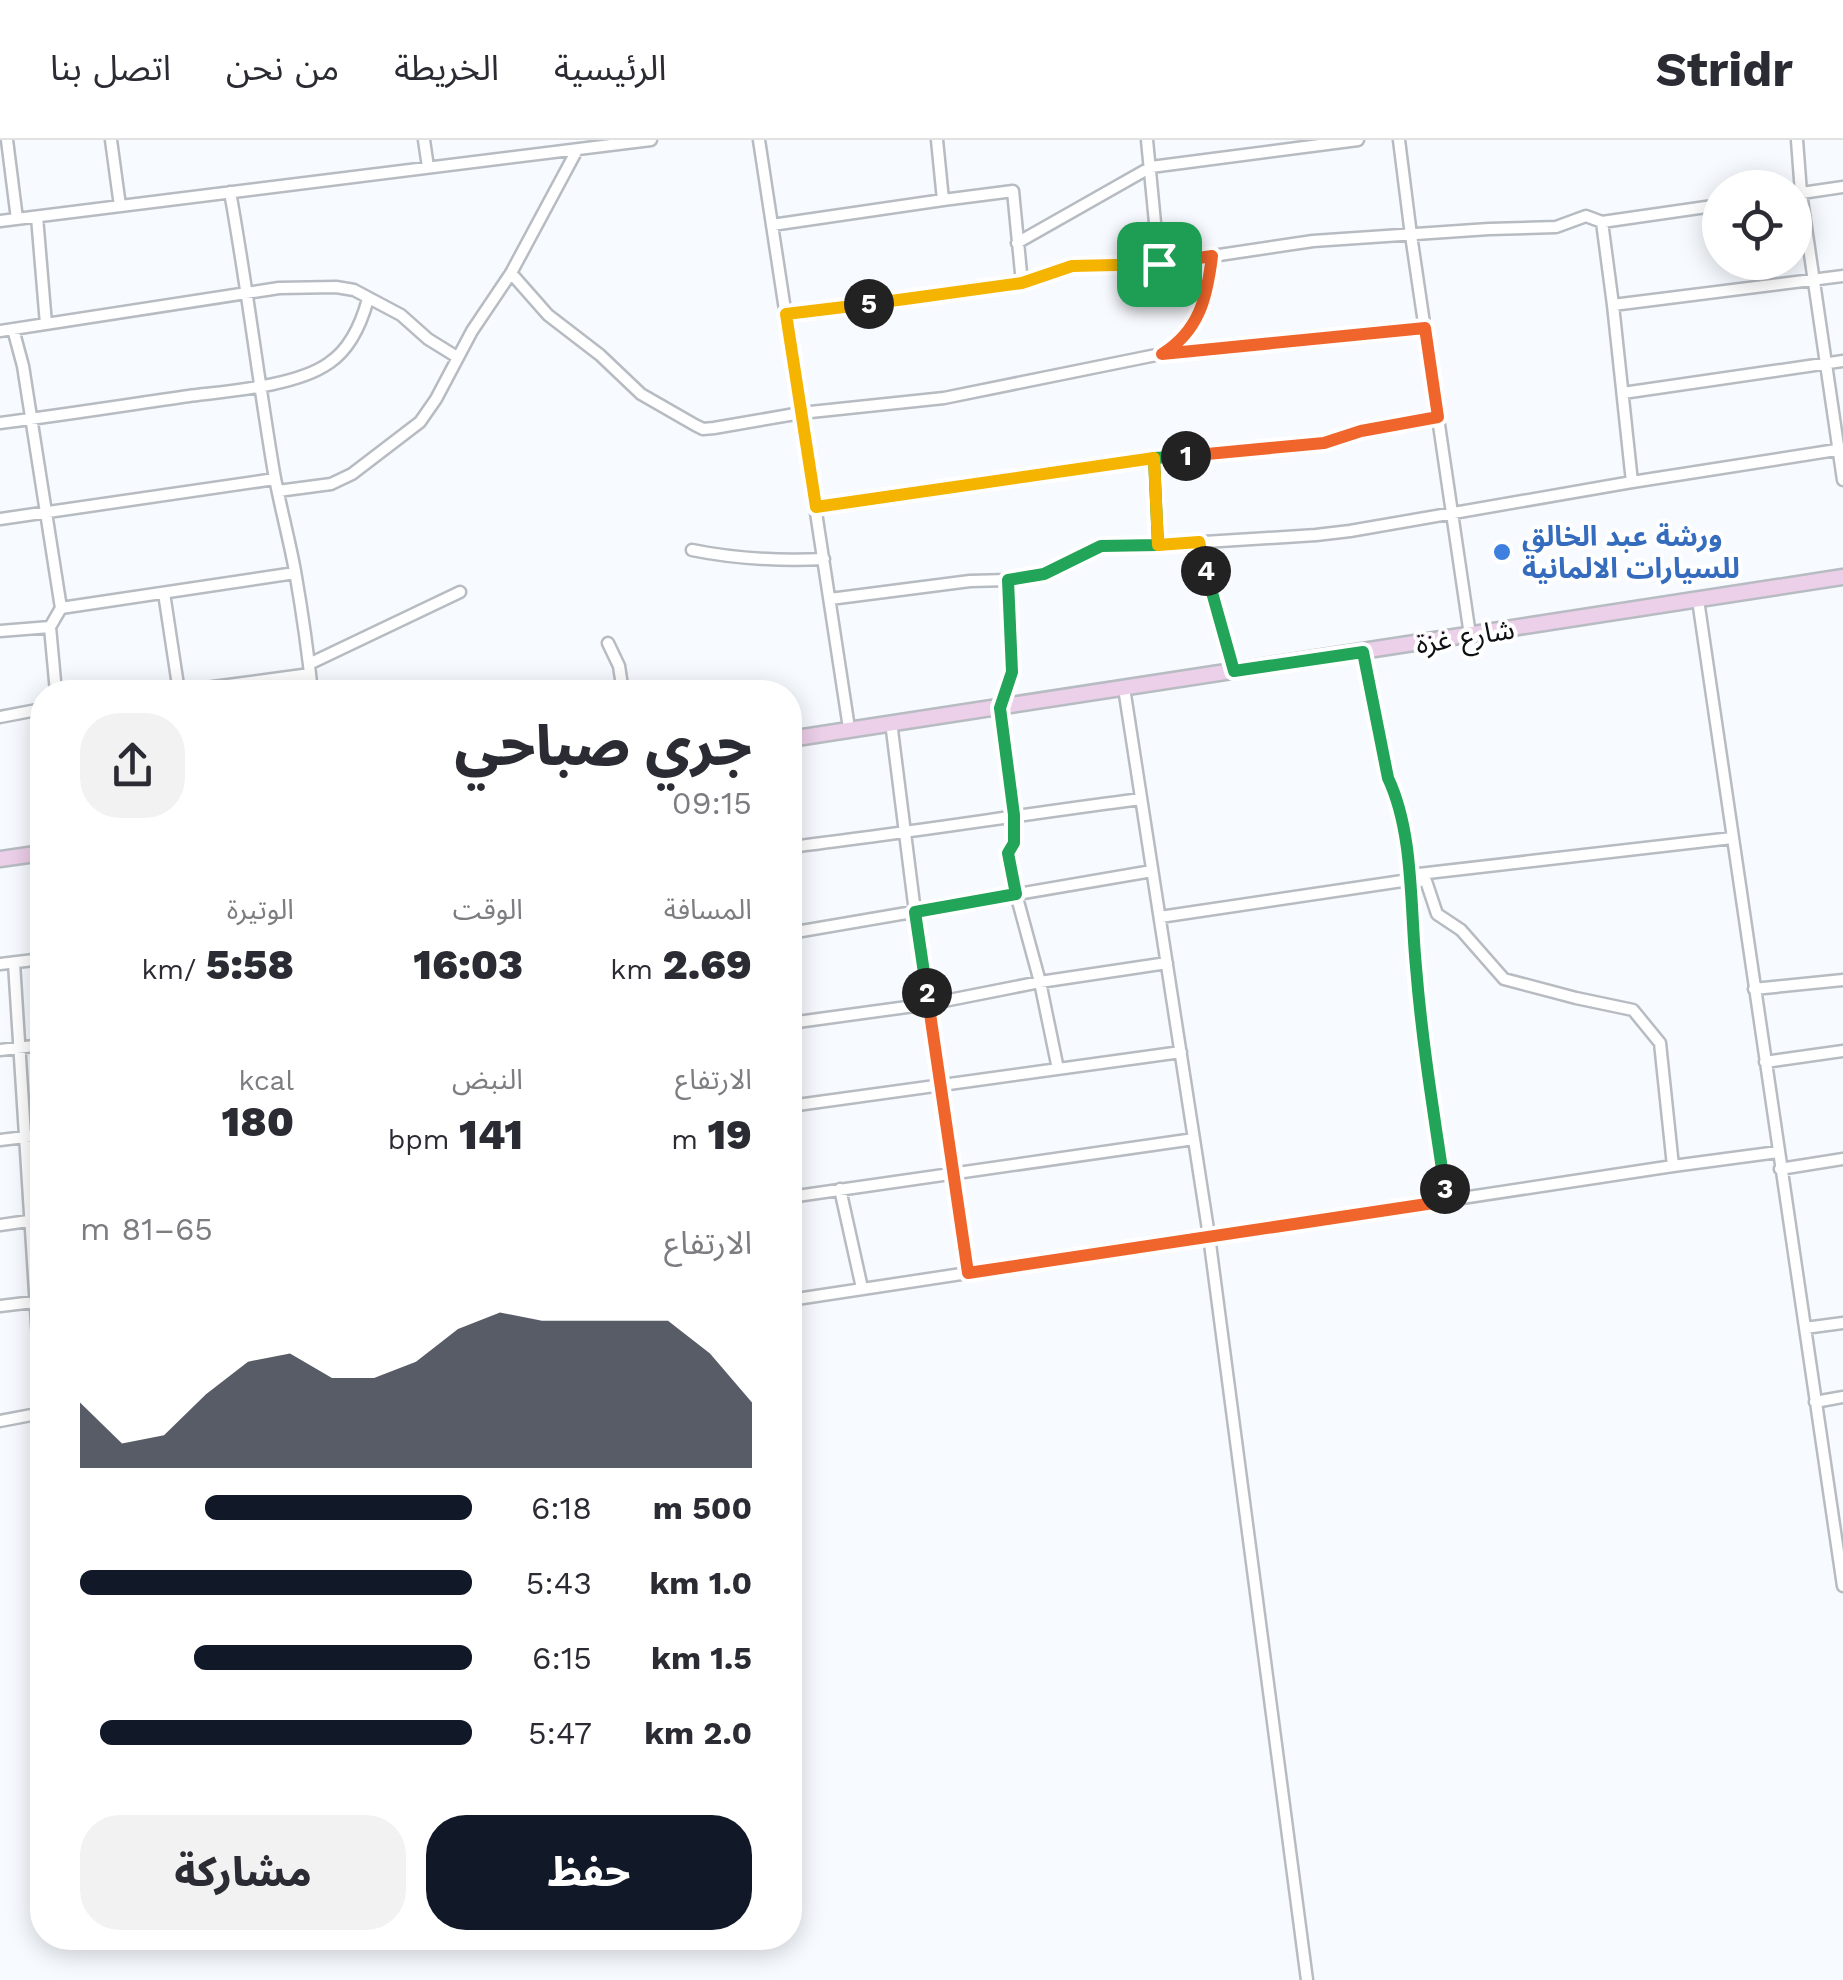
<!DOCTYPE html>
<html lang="ar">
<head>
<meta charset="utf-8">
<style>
  :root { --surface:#fff; --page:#f2f2f3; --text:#2b2b33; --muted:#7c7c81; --line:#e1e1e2; --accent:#111827 }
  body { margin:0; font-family:"Work Sans","Noto Sans Arabic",sans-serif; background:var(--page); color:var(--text); direction:rtl; height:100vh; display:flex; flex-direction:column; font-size:38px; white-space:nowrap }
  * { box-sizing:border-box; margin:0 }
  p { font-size:32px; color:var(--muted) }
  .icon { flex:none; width:55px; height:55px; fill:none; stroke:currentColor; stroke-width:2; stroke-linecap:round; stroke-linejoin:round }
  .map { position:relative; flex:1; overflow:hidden; direction:ltr }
  .sheet { position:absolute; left:30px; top:540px; width:772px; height:1270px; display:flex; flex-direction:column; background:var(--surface); border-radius:40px; box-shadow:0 5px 25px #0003; direction:rtl }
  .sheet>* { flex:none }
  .buttons { position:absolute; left:1702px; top:30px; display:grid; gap:20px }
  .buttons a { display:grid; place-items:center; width:110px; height:110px; border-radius:50%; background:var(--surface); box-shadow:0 5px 25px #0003; font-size:50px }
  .pin { position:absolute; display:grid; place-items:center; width:85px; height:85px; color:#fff; margin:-42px; border-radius:20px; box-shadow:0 5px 15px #0006 }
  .km { position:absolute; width:50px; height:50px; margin:-25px; border-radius:50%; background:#222; color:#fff; font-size:28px; line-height:50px; text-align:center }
  .round { display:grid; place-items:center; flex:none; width:105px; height:105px; border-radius:40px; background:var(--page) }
  .summary { display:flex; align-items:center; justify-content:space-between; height:170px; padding:0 50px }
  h1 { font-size:55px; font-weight:800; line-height:75px }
  .metrics { display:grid; grid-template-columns:repeat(3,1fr); gap:15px; height:170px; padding:10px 50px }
  .metrics div { display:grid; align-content:center }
  .metrics b { font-size:42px; font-weight:800 }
  .metrics small { font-size:28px; font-weight:400 }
  .metrics p { font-size:28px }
  .chart { height:280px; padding:20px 50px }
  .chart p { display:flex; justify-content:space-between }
  .chart svg { width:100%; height:180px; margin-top:10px; fill:var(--accent); opacity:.7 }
  .action { display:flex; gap:20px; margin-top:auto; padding:20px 50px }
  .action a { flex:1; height:115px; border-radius:40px; background:var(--accent); color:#fff; font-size:40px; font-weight:800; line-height:115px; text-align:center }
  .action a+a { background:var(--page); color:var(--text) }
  ul { padding:0 50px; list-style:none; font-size:32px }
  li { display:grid; grid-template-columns:160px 120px 1fr; align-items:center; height:75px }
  li i { height:25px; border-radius:12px; background:var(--accent) }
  header { display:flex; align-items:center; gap:60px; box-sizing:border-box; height:140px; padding:0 50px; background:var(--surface); border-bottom:2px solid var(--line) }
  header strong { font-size:48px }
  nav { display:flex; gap:55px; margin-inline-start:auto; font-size:35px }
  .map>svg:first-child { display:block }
</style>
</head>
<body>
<header>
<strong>Stridr</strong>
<nav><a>الرئيسية</a><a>الخريطة</a><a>من نحن</a><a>اتصل بنا</a></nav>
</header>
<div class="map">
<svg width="1843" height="1840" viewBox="0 0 1843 1840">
  <rect width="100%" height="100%" fill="#f7fafe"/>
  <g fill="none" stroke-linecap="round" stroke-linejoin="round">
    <g stroke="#b7bcc2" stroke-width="15">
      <path id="street" d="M 7,0 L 17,79
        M 111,0 L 120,66
        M 424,0 L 428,27
        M 759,0 L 849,588
        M 1147,0 L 1159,124 L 1313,101 L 1489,89 L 1556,87 L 1586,76 L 1602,82 L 1720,65
        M 1399,0 L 1411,95 L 1470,495
        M 1797,0 L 1801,53 L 1843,340
        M 230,52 C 247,145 258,239 274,333 C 280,366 289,398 295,431 C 302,471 308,512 312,552
        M 1795,54 L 1843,47
        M 37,77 L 46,184
        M 0,81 L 651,0
        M 1602,82 L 1613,165 L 1632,342
        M 772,85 L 943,60
        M 1017,103 L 1151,27 L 1358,0
        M 511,133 L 548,175 L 600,215 L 641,254 L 695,285 L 703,289 L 714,288 L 801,273 L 944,258 L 1161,214 C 1199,191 1207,158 1212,116
        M 1022,143 L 1072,126 L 1159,124
        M 1613,165 L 1843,136
        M 786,174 L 1022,143 L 1013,51 L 943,60 L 937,0
        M 13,189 L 23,226 L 61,468
        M 0,191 L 279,148 L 336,147 L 354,150 L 401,175 L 428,199 L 457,217
        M 1167,214 L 1425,188
        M 1623,253 L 1843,221
        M 0,283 C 63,275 126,265 189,256 C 229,251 297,246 329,223 C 350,209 362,181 368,159
        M 1154,318 L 1157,405
        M 278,351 L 331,344 L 352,334 L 420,282 L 436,259 L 472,191 L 511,133 L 577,10
        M 815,367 L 1154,318 L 1235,313 L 1324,303 L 1361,291 L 1438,277
        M 0,379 L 275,339
        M 1199,402 L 1234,531
        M 692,410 C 736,419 779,421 824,419
        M 1008,440 L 1012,532 L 1000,568 L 1014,675 L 1014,703 L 1008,713 L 1016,754 L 1040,842 L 1058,929
        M 164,453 L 179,552
        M 830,459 L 970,441 L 1008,440 L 1043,434 L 1101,405 L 1157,405 L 1316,395 L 1350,391 L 1632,342 L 1843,309
        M 1698,460 L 1843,1446
        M 50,487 L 56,552
        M 0,491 L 50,487 L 61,468 L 295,433
        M 608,503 L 619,526 L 623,552
        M 1363,512 L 1388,638 C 1414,692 1410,766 1415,826 C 1422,905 1435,983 1447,1061
        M 309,524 L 460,452
        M 1124,548 L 1209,1096 L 1307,1840
        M 175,552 L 310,534
        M 0,577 L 42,569
        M 891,582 L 915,772 L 968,1133
        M 790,707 C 907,693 1024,674 1141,659
        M 1410,735 L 1732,698
        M 1160,777 L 1409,740 L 1426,741 L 1437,774 L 1461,790 L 1504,839 L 1576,858 L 1633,870 L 1660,903 L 1673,1026
        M 790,793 L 1152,731
        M 14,823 L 42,1262
        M 0,824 L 42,819
        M 1754,849 L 1843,840
        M 790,883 L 929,864 L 1040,842 L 1167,823
        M 0,910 L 42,905
        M 1765,922 L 1843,911
        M 790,966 L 1181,912
        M 0,1000 L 42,995
        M 1780,1029 L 1843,1019
        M 840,1049 L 862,1148
        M 790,1057 L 1194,999
        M 0,1085 L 42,1079
        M 790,1160 L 1673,1026 L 1778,1012
        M 0,1166 L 42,1161
        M 1805,1188 L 1843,1183
        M 1815,1262 L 1843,1257
        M 0,1281 L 42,1273"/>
    </g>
    <g stroke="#b7bcc2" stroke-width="19">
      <path id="secondary" d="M 790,599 L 1843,437
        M 0,719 L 42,713"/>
    </g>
    <use href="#street" stroke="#fff" stroke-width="10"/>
    <use href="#secondary" stroke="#eccfe9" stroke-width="14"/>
  </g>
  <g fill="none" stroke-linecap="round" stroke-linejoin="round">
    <g stroke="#fff" stroke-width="20">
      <path id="split-1" d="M 1159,124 L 1212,116 C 1207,158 1199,191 1162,214 L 1425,188 L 1438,277 L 1361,291 L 1324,303 L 1186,316"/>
    </g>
    <g stroke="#fff" stroke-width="20">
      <path id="split-2" d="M 927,853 L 915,772 L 1016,754 L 1008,713 L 1014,703 L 1014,675 L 1000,568 L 1012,532 L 1008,440 L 1044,434 L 1101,406 L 1158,405 L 1154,318 L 1186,316"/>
    </g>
    <g stroke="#fff" stroke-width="20">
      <path id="split-3" d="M 927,853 L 968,1133 L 1447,1061 L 1445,1049"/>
    </g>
    <g stroke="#fff" stroke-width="20">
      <path id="split-4" d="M 1206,431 L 1234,531 L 1363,512 L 1388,638 C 1414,693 1410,767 1416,827 C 1422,902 1434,975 1445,1049"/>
    </g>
    <g stroke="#fff" stroke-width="20">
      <path id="split-5" d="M 869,164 L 786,174 L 816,367 L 1154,318 L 1158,405 L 1199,402 L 1206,431"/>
    </g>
    <g stroke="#fff" stroke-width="20">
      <path id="split-6" d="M 869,164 L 1022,143 L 1072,126 L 1159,124"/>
    </g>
    <use href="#split-1" stroke="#f0652b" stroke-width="12"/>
    <use href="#split-2" stroke="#22a559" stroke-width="12"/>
    <use href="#split-3" stroke="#f0652b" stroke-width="12"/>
    <use href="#split-4" stroke="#22a559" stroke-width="12"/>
    <use href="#split-5" stroke="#f5b400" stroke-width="12"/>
    <use href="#split-6" stroke="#f5b400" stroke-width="12"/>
  </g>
  <circle fill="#3f7fe0" stroke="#fff" stroke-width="4" cx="1502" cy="412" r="10"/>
  <g text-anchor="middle" stroke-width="8" stroke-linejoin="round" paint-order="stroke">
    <g font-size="28" font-weight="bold" fill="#366cbe" stroke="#fff" text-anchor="start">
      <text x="1522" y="406">ورشة عبد الخالق<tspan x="1522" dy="32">للسيارات الالمانية</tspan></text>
    </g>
    <g font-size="28" fill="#0f1013" stroke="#fff">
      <text transform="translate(1465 496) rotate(-9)" y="10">شارع غزة</text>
    </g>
  </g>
</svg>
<div class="buttons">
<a><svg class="icon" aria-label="locate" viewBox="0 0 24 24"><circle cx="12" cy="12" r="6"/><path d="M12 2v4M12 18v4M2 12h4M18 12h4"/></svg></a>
</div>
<div class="pin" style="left:1159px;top:124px;background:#1e9e55"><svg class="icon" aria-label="arrive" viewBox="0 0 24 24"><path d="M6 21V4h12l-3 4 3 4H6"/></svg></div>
<b class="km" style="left:1186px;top:316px">1</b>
<b class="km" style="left:927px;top:853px">2</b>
<b class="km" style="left:1445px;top:1049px">3</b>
<b class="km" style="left:1206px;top:431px">4</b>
<b class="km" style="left:869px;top:164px">5</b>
<section class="sheet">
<div class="summary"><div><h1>جري صباحي</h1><p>09:15</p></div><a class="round"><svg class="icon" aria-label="share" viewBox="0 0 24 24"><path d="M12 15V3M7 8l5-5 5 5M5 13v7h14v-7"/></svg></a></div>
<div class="metrics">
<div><p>المسافة</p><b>2.69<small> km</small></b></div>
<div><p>الوقت</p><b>16:03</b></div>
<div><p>الوتيرة</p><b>5:58<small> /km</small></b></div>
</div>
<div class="metrics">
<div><p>الارتفاع</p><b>19<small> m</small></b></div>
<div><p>النبض</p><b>141<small> bpm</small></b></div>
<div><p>kcal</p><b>180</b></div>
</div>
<div class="chart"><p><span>الارتفاع</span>65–81 m</p>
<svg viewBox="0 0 160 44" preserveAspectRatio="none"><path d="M0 44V28L10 38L20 36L30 26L40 18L50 16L60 22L70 22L80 18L90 10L100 6L110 8L120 8L130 8L140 8L150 16L160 28V44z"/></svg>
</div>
<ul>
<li><b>500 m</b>6:18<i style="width:68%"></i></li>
<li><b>1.0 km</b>5:43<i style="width:100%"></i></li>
<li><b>1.5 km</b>6:15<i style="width:71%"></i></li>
<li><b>2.0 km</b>5:47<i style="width:95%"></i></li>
</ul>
<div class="action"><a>حفظ</a><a>مشاركة</a></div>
</section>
</div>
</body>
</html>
